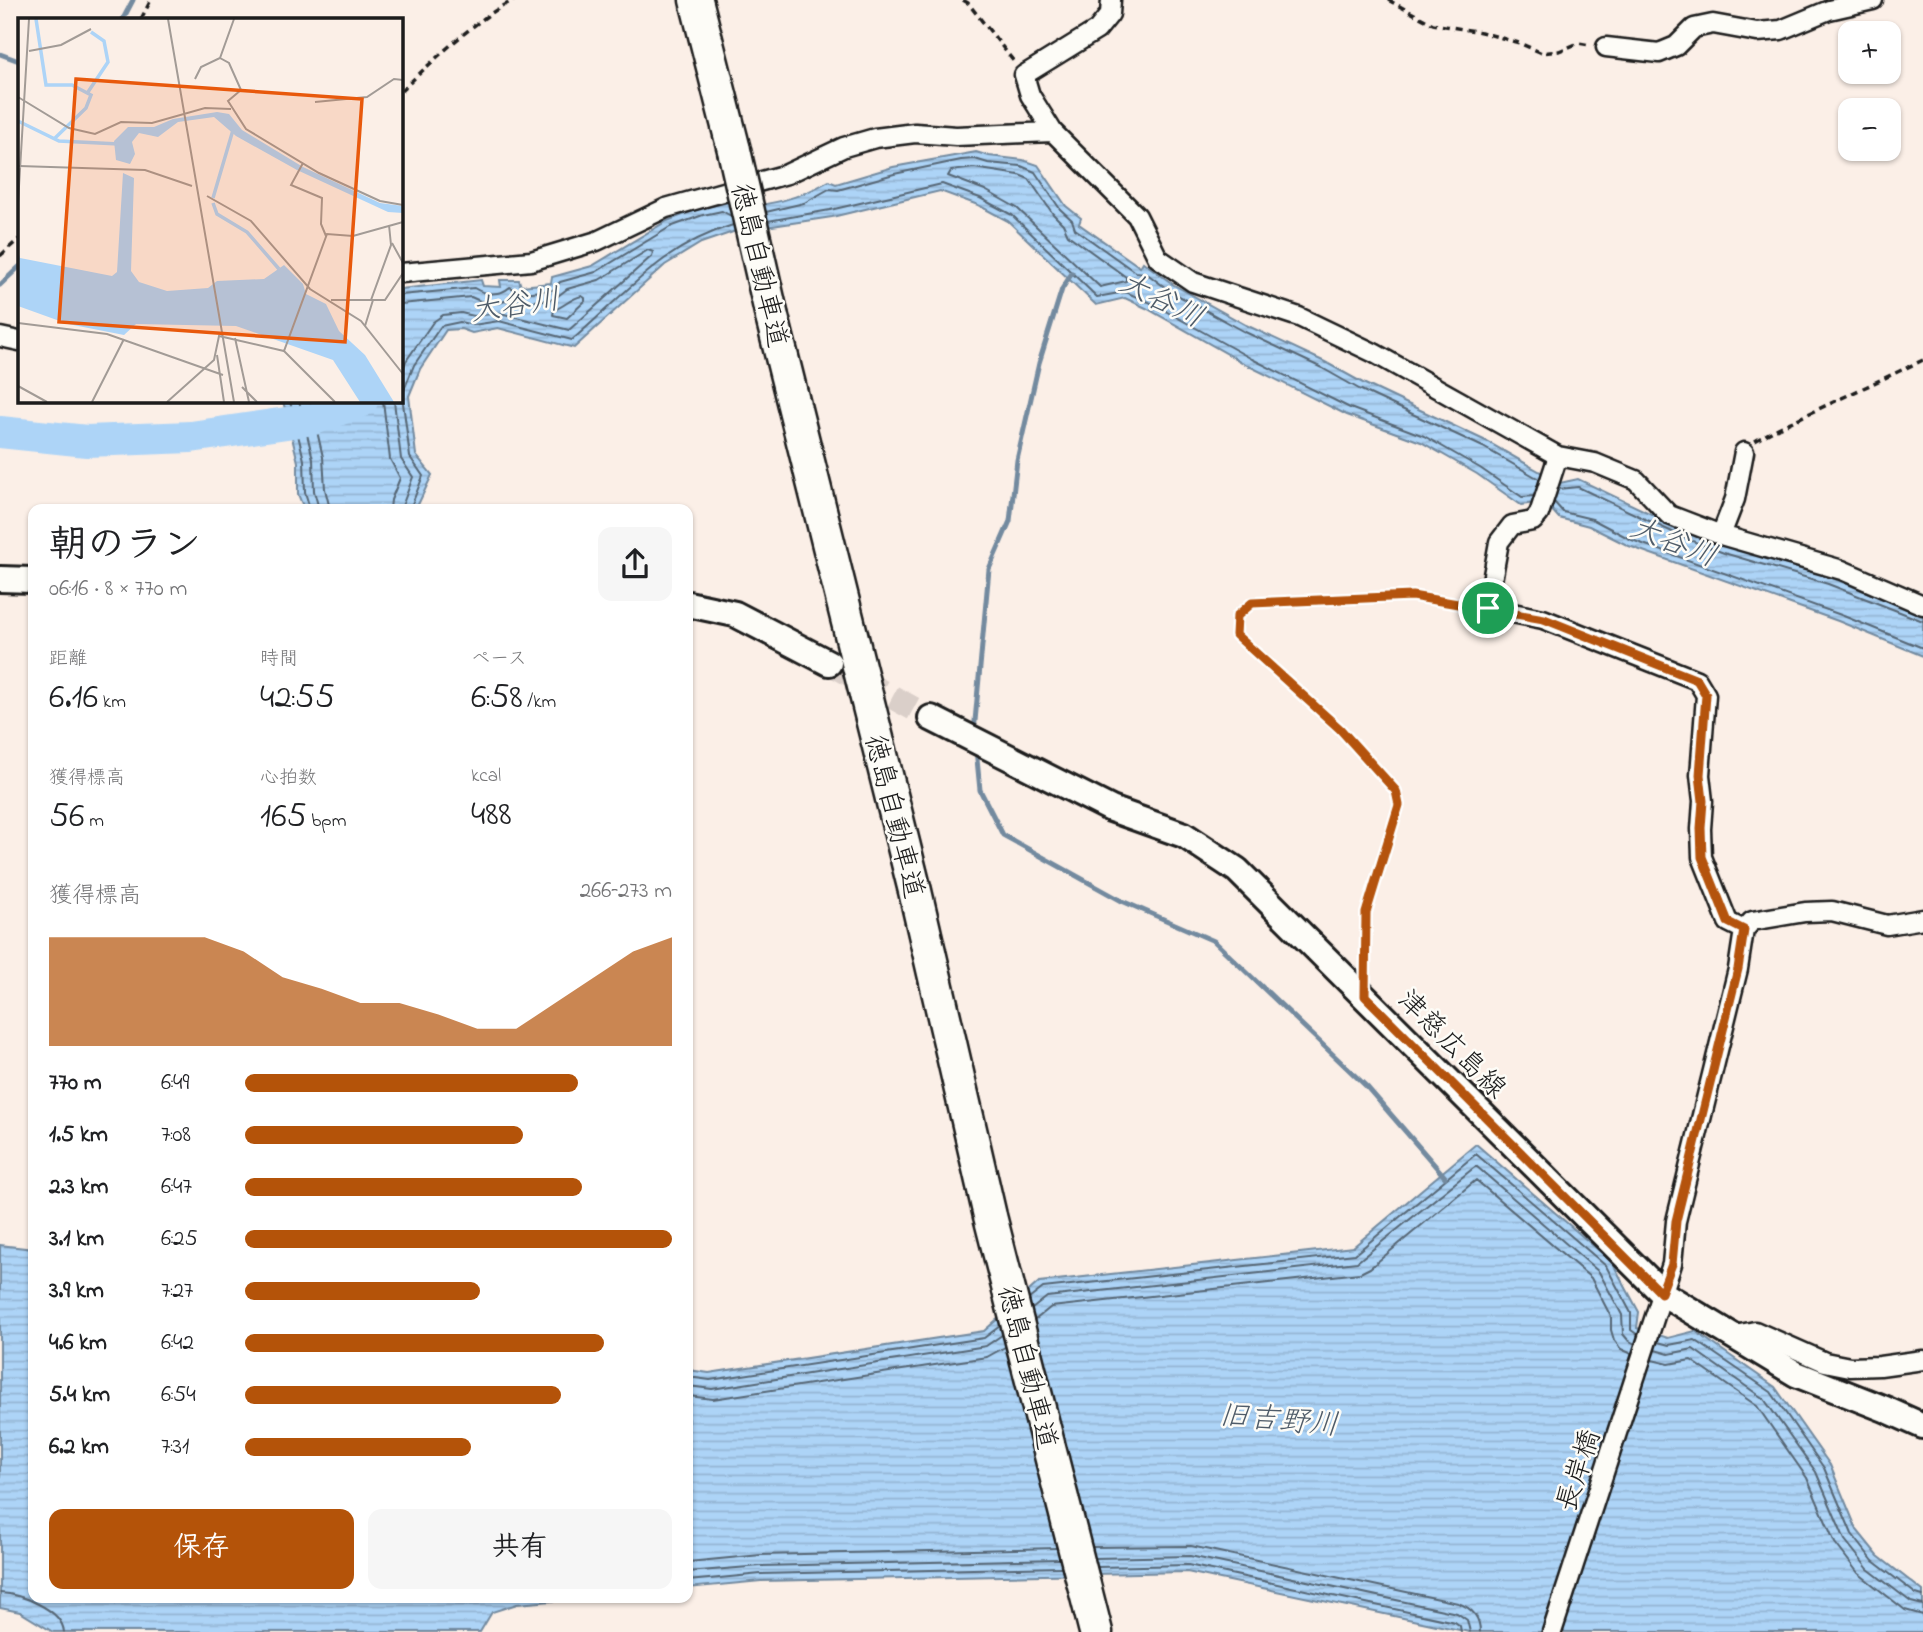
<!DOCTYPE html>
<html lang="ja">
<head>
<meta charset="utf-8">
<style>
  :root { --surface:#fff; --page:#f6f6f6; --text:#202124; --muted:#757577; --accent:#b45309 }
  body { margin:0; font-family:"Indie Flower","Klee One",sans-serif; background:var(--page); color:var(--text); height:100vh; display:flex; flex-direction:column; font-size:26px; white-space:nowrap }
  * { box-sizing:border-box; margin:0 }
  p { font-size:23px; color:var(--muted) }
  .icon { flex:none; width:38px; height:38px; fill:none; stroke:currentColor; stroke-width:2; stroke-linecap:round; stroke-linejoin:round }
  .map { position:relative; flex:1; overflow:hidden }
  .side { position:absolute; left:28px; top:504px; width:665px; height:1099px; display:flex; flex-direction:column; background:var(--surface); border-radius:14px; box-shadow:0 2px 5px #0004 }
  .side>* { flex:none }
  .controls { position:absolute; left:1838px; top:21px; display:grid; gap:14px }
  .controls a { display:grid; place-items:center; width:63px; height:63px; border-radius:14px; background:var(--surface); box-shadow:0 2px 5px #0004; font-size:35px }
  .pin { position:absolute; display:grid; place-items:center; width:60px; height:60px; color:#fff; margin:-30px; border:4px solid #fff; border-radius:50%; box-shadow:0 2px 7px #0007 }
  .round { display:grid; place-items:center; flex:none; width:74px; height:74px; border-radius:14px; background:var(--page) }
  .overview { display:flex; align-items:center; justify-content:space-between; height:119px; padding:0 21px }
  h1 { font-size:38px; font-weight:600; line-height:52px }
  .stats { display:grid; grid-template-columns:repeat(3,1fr); gap:10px; height:119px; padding:7px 21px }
  .stats div { display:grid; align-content:center }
  .stats b { font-size:35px; font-weight:600 }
  .stats small { font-size:19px; font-weight:400 }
  .stats p { font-size:19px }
  .chart { height:196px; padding:14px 21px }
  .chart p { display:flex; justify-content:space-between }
  .chart svg { width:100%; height:126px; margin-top:7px; fill:var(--accent); opacity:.7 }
  .button { display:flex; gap:14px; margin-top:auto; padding:14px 21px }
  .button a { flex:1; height:80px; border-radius:14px; background:var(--accent); color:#fff; font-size:28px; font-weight:600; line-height:80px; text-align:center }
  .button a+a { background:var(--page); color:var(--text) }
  ul { padding:0 21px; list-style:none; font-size:23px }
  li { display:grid; grid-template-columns:112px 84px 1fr; align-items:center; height:52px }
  li i { height:18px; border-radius:9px; background:var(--accent) }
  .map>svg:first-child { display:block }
</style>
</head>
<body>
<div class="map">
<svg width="1923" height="1632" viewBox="0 0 1923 1632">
  <defs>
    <pattern id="water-rules" width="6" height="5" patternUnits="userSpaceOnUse" patternTransform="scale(1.75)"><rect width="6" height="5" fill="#add4f7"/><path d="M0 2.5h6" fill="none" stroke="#94b5d3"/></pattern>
  </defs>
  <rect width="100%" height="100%" fill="#fbefe7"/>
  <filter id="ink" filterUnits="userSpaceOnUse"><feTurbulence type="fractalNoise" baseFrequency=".0143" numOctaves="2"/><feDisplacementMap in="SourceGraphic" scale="14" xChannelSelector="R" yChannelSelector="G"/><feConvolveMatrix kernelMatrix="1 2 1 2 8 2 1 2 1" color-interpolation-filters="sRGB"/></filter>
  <g filter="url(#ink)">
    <path fill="url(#water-rules)" stroke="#738a9f" stroke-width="2" d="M 976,152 L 989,156 L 1023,160 L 1038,165 L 1066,206 L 1081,218 L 1079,224 L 1140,267 L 1143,262 L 1174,285 L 1246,325 L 1325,362 L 1363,383 L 1486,441 L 1560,483 L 1578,479 L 1689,532 L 1726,546 L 1830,577 L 1923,615 L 1923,656 L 1838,621 L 1629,546 L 1589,526 L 1559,518 L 1550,508 L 1536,503 L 1521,505 L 1477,474 L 1421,442 L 1347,415 L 1249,366 L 1146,308 L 1125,298 L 1096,305 L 1008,221 L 978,205 L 940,191 L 832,217 L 733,232 L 701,243 L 665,265 L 574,348 L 498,328 L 472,333 L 461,329 L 446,330 L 420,369 L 409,396 L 416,455 L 432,475 L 416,509 L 304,509 L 298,494 L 298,462 L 283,401 L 401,401 L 401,289 L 481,280 L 483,286 L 501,287 L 500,280 L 519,280 L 521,286 L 551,283 L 552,277 L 592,266 L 667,221 L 701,208 L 730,202 L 732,209 C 771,204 794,201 829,181 L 836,184 L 893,167 Z
      M 1476,1144 L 1612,1262 L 1639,1312 L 1637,1328 L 1668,1338 L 1695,1331 L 1775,1387 L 1830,1465 L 1857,1530 L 1878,1556 L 1923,1591 L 1923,1632 L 1469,1632 L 1187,1572 L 761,1581 L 688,1588 L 688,1370 L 709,1373 L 984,1331 L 1039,1282 L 1353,1247 Z
      M 0,1245 L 33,1249 L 33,1598 L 587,1598 L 517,1604 L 492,1612 L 480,1632 L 53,1632 L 20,1612 L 0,1608 Z"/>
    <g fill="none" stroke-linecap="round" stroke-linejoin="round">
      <path stroke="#566674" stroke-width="2" d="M 974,168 L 1019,175 L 1029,179 L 1053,214 L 1063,224 L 1068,235 L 1126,277 L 1126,281 L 1100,287 L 1017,208 L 985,190 L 948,176 L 951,171 Z
        M 766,212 L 804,203 L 829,189 L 838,190 L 894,174 L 961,160 L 975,159 L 988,163 L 1021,166 L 1035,172 L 1060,209 L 1072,220 L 1075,229 L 1135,272 L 1146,273 L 1170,291 L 1243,331 L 1322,368 L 1359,389 L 1483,447 L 1539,479
        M 768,221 L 830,210 L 942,184 L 980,198 L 1012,215 L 1097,297 L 1125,292 L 1149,302 L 1252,359 L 1350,408 L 1424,436 L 1480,468 L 1522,497 L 1534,496
        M 401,295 L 474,288 C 485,295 500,296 510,287 L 521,293 L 553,290 L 560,282 L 596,272 L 670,227 L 703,215 L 722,211 L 731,216
        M 582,296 L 585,298 L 585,301 L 567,318 L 553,315 L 554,310 C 565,306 571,298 582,296 Z
        M 401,304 L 471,297 L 480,301 L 499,303 L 511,299 L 522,302 L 554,299 L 567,289 L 599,280 L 648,250 L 653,252 L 652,256 L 569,330 L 500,313 L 474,316 L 461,313 L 443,315 L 433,322 L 406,361 L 401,375
        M 290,401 L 304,460 L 305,492 L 310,509
        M 299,401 L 313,459 L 314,491 L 319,509
        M 310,401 L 323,457 L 325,489 L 330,509
        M 383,401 L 390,459 L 400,478 L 391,500 L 390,509
        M 394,401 L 401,459 L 413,477 L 401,509
        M 1558,489 L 1578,487 L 1687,539 L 1724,553 L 1828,584 L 1923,621
        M 1554,502 L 1563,512 L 1592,519 L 1632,540 L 1841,615 L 1923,648
        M 410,509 L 423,476 L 410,457 L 402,395 L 414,365 L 441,326 L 460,322 L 473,325 L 499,321 L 572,340 C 626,294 662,246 733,225
        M 1029,1299 L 1043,1288 L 1355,1254 L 1476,1154 L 1606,1266 L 1631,1313 L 1631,1330 L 1638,1335
        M 1032,1309 L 1047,1297 L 1357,1262 L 1476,1166 L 1599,1272 L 1622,1315 L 1623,1334 L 1628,1340 L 1635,1344
        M 1035,1320 L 1051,1307 L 1360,1273 L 1370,1268 L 1476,1180 L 1591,1278 L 1611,1317 L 1611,1330 L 1614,1340 L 1621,1349 L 1632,1354
        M 1658,1342 L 1669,1345 L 1695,1340 L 1771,1392 L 1824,1468 L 1852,1534 L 1873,1561 L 1916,1594 L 1923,1596
        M 1655,1350 L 1669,1354 L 1693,1349 L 1764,1399 L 1816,1472 L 1845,1540 L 1868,1569 L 1911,1602 L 1923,1605
        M 1652,1360 L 1669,1364 L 1691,1360 L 1757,1406 L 1807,1478 L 1835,1543 L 1858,1573 L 1905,1610 L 1923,1615
        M 688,1377 L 710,1380 L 984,1338 L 1000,1326
        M 688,1386 L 712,1389 L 986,1346 L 1002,1335
        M 688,1396 L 713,1399 L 987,1357 L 1005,1347
        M 1093,1547 L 1191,1546 L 1458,1603 C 1472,1608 1480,1617 1480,1632
        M 1095,1558 L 1190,1556 L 1457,1613 L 1467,1620 L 1470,1632
        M 688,1562 L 761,1555 L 1057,1548
        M 1097,1567 L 1188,1565 L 1455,1622 L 1460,1626 L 1461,1632
        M 688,1572 L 761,1566 L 1059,1559
        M 688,1581 L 761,1574 L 1061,1567
        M 0,1593 C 20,1594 62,1609 64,1632"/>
      <path stroke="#738a9f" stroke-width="5" d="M 123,19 L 133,0
        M 0,54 L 19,61
        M 0,285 L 19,267
        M 974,732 L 989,569 L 1010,521 L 1017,460 L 1039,363 L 1062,289 L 1072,273
        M 976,749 L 980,790 L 1003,835 L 1122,901 L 1214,941 L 1367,1087 L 1445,1177"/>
      <path stroke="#add4f7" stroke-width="32" d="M 0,432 L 87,441 L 191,437 L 314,419 L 362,401"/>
      <path stroke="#dacfc9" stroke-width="24" stroke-dasharray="24 12" stroke-linecap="butt" d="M 829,663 L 931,718"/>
      <g stroke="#1c1c1c" stroke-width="23">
        <path id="street" d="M 1111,0 L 1110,14 L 1097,30 L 1024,75 L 1030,95 L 1053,132 L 1137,216 L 1158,258 L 1193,282 L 1299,317 L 1374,353 L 1558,456 L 1595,463 L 1636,480 L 1669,515 L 1721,535 L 1842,570 L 1923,605
          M 1606,47 L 1659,53 L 1676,46 L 1694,28 L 1713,24 L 1757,32 L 1781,30 L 1829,10 L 1873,0
          M 401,273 L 531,261 L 597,241 L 666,208 L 787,174 L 844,147 L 875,138 L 915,133 L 956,136 L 1053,132
          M 0,337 L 19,341
          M 1558,456 L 1539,514 L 1533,521 L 1512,525 L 1499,542 L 1487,608 L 1543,619 L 1697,680 L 1706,695 L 1700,775 L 1703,801 L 1701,829 L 1702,857 L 1728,922 L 1744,930
          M 1721,535 L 1735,499 L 1744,452
          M 1735,1335 L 1755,1331 L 1825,1362 L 1850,1367 L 1880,1366 L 1923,1360
          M 1552,1632 L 1672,1264 L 1676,1221 L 1738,969 L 1744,930 L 1752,921 L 1805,912 L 1832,911 L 1887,925 L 1923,919"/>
      </g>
      <g stroke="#1c1c1c" stroke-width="30">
        <path id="secondary" d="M 0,579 L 33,580
          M 688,604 L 735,614 L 829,663
          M 931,718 L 1111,809 L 1184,835 L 1237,870 L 1662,1293 L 1796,1374 L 1885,1409 L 1923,1426"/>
      </g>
      <g stroke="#1c1c1c" stroke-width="37">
        <path id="highway" d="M 696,0 L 734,150
          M 772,317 L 915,891 L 990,1216 L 1096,1632"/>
      </g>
      <path stroke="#1c1c1c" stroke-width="3.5" stroke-dasharray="7 5" stroke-linecap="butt" d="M 963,0 L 968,3 L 1015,63
        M 1388,0 L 1433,24 L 1481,32 L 1519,43 L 1542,53 L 1559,51 L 1579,43 L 1590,45
        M 141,19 L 151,0
        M 401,91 C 430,64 479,15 515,0
        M 0,256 L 19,239
        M 1755,441 L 1778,428 L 1923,360
        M 1365,968 L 1366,913 L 1399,805 L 1396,791 L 1340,729 L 1236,635 L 1237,616 L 1253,603 L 1277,601 L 1412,596 L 1472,605"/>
      <use href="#street" stroke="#fdfcf7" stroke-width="18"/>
      <use href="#secondary" stroke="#fdfcf7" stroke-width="24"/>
      <use href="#highway" stroke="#fdfcf7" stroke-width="32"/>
      <g stroke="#1c1c1c" stroke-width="37" stroke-linecap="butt">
        <path id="highway-bridge" d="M 734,150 L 772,317"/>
      </g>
      <use href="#highway-bridge" stroke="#fdfcf7" stroke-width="32"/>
    </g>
  </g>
  <g fill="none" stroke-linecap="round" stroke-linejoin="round" filter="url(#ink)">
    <g stroke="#fff" stroke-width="14">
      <path id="route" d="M 1412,596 L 1544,619 L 1697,680 L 1706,695 L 1700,775 L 1703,801 L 1701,828 L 1702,857 L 1728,922 L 1744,930 L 1738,969 L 1676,1221 L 1672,1264 L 1661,1293 L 1365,996 L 1366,913 L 1399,805 L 1396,791 L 1340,729 L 1236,635 L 1237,616 L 1252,603 Z"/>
    </g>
    <use href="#route" stroke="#b45309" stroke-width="9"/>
  </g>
  <g text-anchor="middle" stroke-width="5" stroke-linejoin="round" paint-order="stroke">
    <g font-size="28" fill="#1c1c1c" stroke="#fdfcf7">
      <text transform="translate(761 265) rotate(77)" y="10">徳島自動車道</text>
      <text transform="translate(896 816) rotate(76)" y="10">徳島自動車道</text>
      <text transform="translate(1453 1043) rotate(45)" y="10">津慈広島線</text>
      <text transform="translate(1029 1367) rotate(76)" y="10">徳島自動車道</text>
      <text transform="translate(1577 1470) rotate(-72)" y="10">長岸橋</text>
    </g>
    <g font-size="30" font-style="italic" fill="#4f5c69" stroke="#fdfcf7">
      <text transform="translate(1162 299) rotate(26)" y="10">大谷川</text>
      <text transform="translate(515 304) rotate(-8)" y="10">大谷川</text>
      <text transform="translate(1674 541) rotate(21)" y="10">大谷川</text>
      <text transform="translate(1279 1419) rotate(5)" y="10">旧吉野川</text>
    </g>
  </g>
  <g transform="translate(18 18)">
    <rect width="385" height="385" fill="#fbefe7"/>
    <path d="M 199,94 L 211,96 L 224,112 L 285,149 L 362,185 L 385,188 L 385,195 L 370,194 L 279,152 L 218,118 L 196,99 L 160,104 L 140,119 L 121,115 L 114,124 L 117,136 L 112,146 L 98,142 L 96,123 L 110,109 L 136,109 L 155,101 ZM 105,155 L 116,160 L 113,253 L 121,264 L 149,273 L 190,270 L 199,263 L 246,261 L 266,247 L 285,266 L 288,276 L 308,286 L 321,313 L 347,337 L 376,384 L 342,384 L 315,342 L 218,308 L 118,306 L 106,317 L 50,306 L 0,288 L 0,233 L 2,240 L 94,258 L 99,254 Z" fill="#add4f7"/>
    <path fill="none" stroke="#add4f7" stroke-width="3.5" d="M 18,1 L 28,67 L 54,67 L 73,77 L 68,90 L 36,121M 70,74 L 90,44 L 86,23 L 73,14M 0,103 L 41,123 L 101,126M 195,180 L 215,112M 195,185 L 199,196 L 229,214 L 261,251"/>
    <path fill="none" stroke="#a29b96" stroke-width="2" d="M 150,1 L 216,384M 11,33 L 43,27 L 73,11M 202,40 L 211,45 L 223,72 L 210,83 L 228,111 L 301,155 L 362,183 L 385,187M 177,61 L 183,49 L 202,40 L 216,1M 0,79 L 51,110 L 77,116 L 103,104 L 134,105 L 187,90 L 213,91M 297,84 L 349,79 L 376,61 L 385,62M 285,145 L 273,167 L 304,180 L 303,206 L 308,218M 1,148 L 127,152 L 174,168M 189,178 L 233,203 L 292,271 L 343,303 L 385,356M 0,185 L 11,1M 374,225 L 385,245M 313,282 L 353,282 L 373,227 L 371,207M 353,282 L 367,282 L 385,255M 0,305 L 89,316 L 205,357M 347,308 L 355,282M 217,320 L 231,384M 266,333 L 317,384M 199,337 L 206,384M 0,368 L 29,384M 224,369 L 239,384M 74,384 L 106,321M 149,384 L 196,342 L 201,318 L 266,333 L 309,216 L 335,218 L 385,204"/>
    <path fill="#e8590c" fill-opacity="0.15" stroke="#e8590c" stroke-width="3.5" d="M 58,61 L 344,81 L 327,324 L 41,304 Z"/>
    <rect width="385" height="385" fill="none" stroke="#1c1c1c" stroke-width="3.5"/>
  </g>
</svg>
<div class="controls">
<a>+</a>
<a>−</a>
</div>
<div class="pin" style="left:1488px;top:608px;background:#1e9e55"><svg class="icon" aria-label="arrive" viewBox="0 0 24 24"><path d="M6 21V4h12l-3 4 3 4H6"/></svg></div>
<section class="side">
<div class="overview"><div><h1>朝のラン</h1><p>06:16 · 8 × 770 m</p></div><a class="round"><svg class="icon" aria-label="share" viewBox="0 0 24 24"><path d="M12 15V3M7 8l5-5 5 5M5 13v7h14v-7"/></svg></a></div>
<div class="stats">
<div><p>距離</p><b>6.16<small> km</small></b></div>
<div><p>時間</p><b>42:55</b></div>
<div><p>ペース</p><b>6:58<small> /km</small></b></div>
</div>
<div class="stats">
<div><p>獲得標高</p><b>56<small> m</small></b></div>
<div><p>心拍数</p><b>165<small> bpm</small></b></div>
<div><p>kcal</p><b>488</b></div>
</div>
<div class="chart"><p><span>獲得標高</span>266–273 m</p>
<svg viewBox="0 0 160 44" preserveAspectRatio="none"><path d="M0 44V6L10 6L20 6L30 6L40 6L50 11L60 20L70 24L80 29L90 29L100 33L110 38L120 38L130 29L140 20L150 11L160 6V44z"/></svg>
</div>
<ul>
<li><b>770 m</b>6:49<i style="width:78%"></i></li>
<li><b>1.5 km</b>7:08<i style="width:65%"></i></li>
<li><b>2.3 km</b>6:47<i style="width:79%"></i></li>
<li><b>3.1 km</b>6:25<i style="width:100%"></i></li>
<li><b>3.9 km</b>7:27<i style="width:55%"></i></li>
<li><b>4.6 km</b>6:42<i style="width:84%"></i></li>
<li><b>5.4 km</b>6:54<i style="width:74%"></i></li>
<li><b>6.2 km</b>7:31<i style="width:53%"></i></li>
</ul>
<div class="button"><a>保存</a><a>共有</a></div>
</section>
</div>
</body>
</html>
